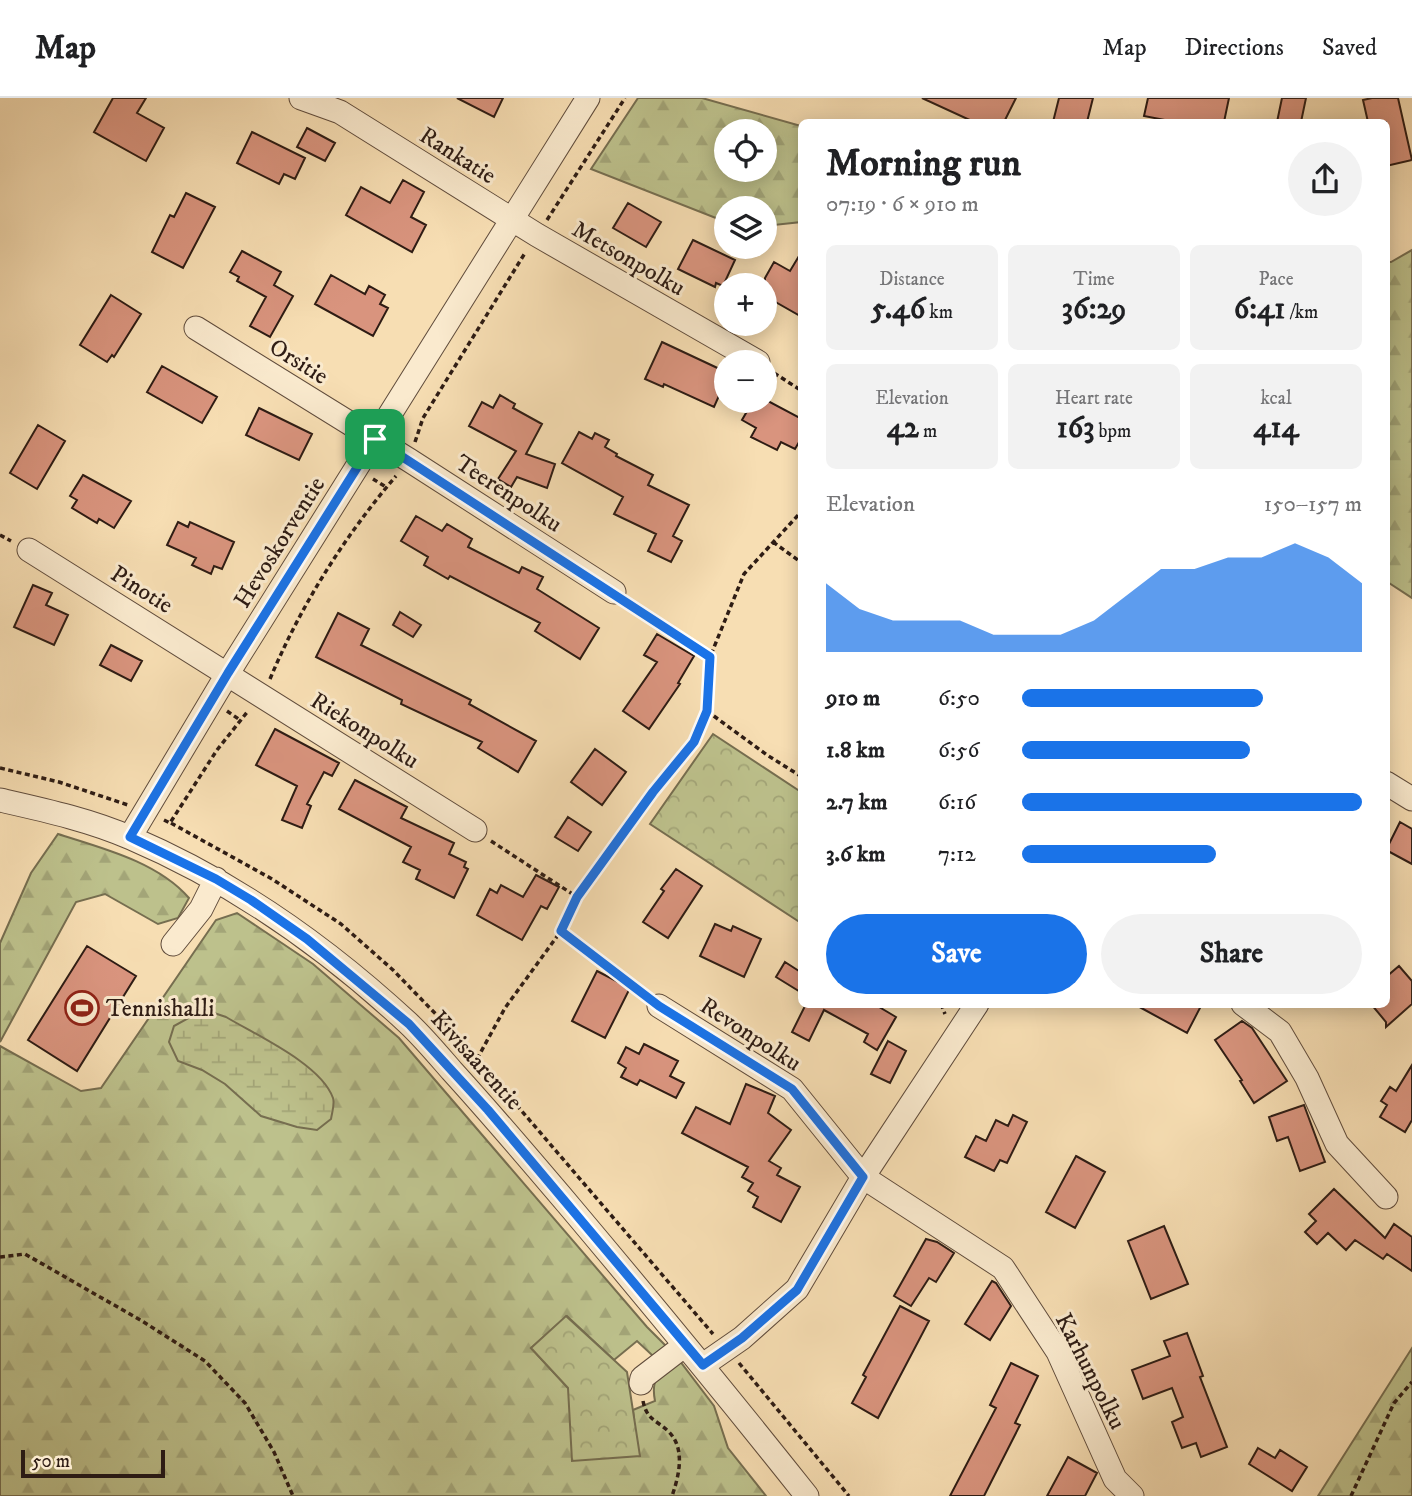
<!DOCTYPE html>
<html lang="en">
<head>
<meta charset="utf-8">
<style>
  :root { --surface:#fff; --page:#f2f2f2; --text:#202124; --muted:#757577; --line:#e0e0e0; --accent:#1a73e8 }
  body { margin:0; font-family:"IM FELL DW Pica",serif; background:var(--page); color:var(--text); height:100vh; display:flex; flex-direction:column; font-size:26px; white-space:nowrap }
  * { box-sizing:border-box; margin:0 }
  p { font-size:23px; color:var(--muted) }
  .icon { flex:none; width:38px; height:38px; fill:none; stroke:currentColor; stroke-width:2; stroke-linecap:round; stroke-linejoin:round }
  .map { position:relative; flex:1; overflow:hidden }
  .side { position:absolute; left:798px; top:21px; width:592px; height:889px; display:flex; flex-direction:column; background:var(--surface); border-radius:10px; box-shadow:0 4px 18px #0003 }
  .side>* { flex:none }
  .buttons { position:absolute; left:714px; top:21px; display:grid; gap:14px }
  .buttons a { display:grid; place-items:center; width:63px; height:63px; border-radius:50%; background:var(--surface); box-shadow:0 4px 18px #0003; font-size:35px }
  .scale { position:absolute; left:21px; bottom:18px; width:144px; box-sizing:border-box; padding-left:7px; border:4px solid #2e1c14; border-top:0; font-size:19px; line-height:24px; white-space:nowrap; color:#2e1c14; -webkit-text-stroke:5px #faeace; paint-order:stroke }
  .pin { position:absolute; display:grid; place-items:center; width:60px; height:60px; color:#fff; margin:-30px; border-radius:14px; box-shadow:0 4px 10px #0006 }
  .round { display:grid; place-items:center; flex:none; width:74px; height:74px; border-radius:37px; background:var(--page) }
  .overview { display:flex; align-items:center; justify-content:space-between; height:119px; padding:0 28px }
  h1 { font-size:38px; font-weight:700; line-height:52px }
  .figures { display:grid; grid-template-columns:repeat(3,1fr); gap:10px; height:119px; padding:7px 28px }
  .figures div { display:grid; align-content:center; border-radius:10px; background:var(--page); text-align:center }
  .figures b { font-size:30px; font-weight:700 }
  .figures small { font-size:19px; font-weight:400 }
  .figures p { font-size:19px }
  .chart { height:196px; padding:14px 28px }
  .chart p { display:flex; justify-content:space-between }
  .chart svg { width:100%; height:126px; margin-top:7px; fill:var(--accent); opacity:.7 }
  .cta { display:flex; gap:14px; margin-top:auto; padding:14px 28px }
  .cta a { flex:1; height:80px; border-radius:42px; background:var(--accent); color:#fff; font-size:28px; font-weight:700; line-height:80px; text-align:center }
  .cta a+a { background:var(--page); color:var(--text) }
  ul { padding:0 28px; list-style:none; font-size:23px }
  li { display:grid; grid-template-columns:112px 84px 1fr; align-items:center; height:52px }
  li i { height:18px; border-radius:9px; background:var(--accent) }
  header { display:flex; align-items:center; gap:42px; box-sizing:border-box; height:98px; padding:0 35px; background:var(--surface); border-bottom:2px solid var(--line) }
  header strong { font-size:33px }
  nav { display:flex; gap:38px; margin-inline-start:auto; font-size:24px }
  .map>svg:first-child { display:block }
</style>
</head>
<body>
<header>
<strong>Map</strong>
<nav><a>Map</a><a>Directions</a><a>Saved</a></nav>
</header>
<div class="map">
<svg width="1412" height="1398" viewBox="0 0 1412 1398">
  <defs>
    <pattern id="forest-firs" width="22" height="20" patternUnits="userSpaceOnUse" patternTransform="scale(1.75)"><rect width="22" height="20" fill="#bdc18c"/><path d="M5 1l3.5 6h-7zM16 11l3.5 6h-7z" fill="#a3a578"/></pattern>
    <pattern id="wetland-marsh" width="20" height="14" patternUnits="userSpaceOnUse" patternTransform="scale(1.75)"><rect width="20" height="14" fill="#bdc18c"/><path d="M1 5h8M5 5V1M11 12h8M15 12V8" fill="none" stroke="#a3a578"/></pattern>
    <pattern id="park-crowns" width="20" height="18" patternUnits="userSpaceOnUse" patternTransform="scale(1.75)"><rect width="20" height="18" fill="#bdc18c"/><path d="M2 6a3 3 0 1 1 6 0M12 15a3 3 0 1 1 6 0" fill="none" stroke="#a3a578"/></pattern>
  </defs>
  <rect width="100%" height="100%" fill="#f7deb3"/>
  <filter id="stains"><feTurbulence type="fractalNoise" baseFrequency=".00286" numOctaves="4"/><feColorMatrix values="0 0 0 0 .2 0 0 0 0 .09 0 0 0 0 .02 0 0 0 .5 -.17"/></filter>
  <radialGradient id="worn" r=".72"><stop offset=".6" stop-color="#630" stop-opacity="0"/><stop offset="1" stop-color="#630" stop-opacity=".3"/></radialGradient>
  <path fill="url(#forest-firs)" stroke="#766e50" stroke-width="2" fill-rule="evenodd" d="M 638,0 L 702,0 L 801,28 L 801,124 L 765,128 L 765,110 L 726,110 L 726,124 L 591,71 ZM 726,33 L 765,33 L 765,72 L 726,72 Z
    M 1412,152 L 1412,500 L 1386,483 L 1386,164 L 1391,164 Z
    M 58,736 C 102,750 158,764 189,800 L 178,820 L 158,826 L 105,796 L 76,804 L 0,944 L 0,845 L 31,775 Z
    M 237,815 L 313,866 L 399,940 L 647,1229 L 666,1248 L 653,1258 L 637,1243 L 614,1262 L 567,1218 L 531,1250 L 568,1290 L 634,1320 L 633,1312 L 655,1303 C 650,1278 661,1275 679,1262 L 714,1308 L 728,1350 L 766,1398 L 0,1398 L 0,948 L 81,993 L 101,990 L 216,822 Z
    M 1412,1250 L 1412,1398 L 1318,1398 Z"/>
  <path fill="url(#wetland-marsh)" stroke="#766e50" stroke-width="2" d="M 214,915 L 226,919 C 256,937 321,966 333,1000 C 335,1006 332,1014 331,1021 L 317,1032 L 297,1029 L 261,1018 L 225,986 L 202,972 L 178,963 L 169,944 L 174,928 L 194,917 Z"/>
  <path fill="url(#park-crowns)" stroke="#766e50" stroke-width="2" d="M 713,636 L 801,694 L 801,825 L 650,726 Z
    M 566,1218 L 627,1274 L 640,1358 L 572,1363 L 568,1290 L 531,1250 Z"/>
  <path fill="#d9947e" stroke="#2e1c14" stroke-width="2" d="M 113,0 L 146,0 L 137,15 L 164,30 L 146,63 L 94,34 Z
    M 457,0 L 503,0 L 494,19 Z
    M 922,0 L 1016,0 L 1004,24 L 974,24 Z
    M 1059,0 L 1093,0 L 1087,24 L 1053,24 Z
    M 1148,0 L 1229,0 L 1224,24 L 1175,24 L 1144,18 Z
    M 1282,0 L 1306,0 L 1301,24 L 1277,24 Z
    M 1372,0 L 1398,0 L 1412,62 L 1386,68 L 1386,24 L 1368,24 L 1363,2 Z
    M 307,30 L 335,45 L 325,63 L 297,49 Z
    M 252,34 L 305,60 L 295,81 L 284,76 L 279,86 L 237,65 Z
    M 403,82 L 424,94 L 411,119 L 426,127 L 412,154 L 346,117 L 361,89 L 390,105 Z
    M 186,95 L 215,109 L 183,170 L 152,154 L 170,117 L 174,119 Z
    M 628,105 L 661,124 L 646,149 L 613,130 Z
    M 693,142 L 735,162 L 723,188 L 716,185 L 715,189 L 678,171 Z
    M 242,153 L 281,174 L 274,187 L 293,198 L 270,239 L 250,228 L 266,199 L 237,183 L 239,179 L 230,174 Z
    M 802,153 L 802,219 L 765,198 L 765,180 L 774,164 L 790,173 Z
    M 331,177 L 365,196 L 369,188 L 385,197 L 380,206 L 388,210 L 373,238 L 315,206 Z
    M 111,197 L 141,216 L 114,259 L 112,257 L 107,264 L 80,247 Z
    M 662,244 L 726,274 L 726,282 L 714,309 L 664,286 L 663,289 L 645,281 Z
    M 162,268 L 217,299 L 202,325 L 147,294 Z
    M 500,297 L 515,306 L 513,310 L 542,326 L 526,356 L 555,366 L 547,390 L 517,379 L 511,389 L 498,381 L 516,353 L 469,328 L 482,304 L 493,310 Z
    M 753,303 L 768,303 L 802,321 L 802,339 L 795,351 L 781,344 L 777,352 L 751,339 L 756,330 L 742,322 Z
    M 259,310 L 312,336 L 299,362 L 246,337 Z
    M 38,327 L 65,343 L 37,391 L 10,375 Z
    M 579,334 L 592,341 L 595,335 L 609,342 L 605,349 L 617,356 L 616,358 L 653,377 L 648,387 L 689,407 L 673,438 L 682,443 L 671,464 L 648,453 L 656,436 L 614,416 L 623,399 L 562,365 Z
    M 83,377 L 131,403 L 114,430 L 99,421 L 97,425 L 72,410 L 77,402 L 70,398 Z
    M 416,418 L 442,433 L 447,426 L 472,441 L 468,449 L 519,475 L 522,469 L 543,479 L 537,491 L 599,530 L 580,561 L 535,533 L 540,525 L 450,478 L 448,481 L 424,467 L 428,459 L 401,443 Z
    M 178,424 L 188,429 L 190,424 L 234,444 L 222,471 L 214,468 L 211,476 L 192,467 L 196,460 L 167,447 Z
    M 33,487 L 52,495 L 46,507 L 68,517 L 54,547 L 14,529 Z
    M 400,514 L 421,527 L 413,539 L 393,527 Z
    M 338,515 L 369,531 L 361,547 L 471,602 L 469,606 L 536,643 L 518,674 L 478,650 L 482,644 L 401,606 L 402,602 L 316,559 Z
    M 657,536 L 694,558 L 678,585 L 680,586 L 649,631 L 623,613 L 657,564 L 644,557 Z
    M 111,547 L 142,563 L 131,583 L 100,567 Z
    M 275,631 L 339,665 L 332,678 L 324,674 L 307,706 L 311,708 L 302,730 L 282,722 L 297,688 L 256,667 Z
    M 595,651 L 626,674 L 602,707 L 571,684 Z
    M 355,682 L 407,709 L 401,720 L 454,745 L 449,756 L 466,764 L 464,769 L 468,771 L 454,800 L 416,781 L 420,772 L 403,764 L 411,749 L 339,711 Z
    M 568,719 L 591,734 L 578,753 L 555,739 Z
    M 1400,724 L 1412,731 L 1412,766 L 1386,752 Z
    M 676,771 L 702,788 L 668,840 L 643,824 L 664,793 L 661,791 Z
    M 536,777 L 559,789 L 547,811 L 541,808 L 522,842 L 477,817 L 490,791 L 497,795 L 501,787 L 523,799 Z
    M 715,826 L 731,833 L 733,828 L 761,841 L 744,879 L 700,858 Z
    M 87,848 L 136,878 L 77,973 L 28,942 Z
    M 785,864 L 802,875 L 802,895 L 776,879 Z
    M 1399,868 L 1412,883 L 1412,906 L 1386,929 L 1386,924 L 1371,906 L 1386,906 L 1386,879 Z
    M 597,873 L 630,890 L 605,940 L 572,923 Z
    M 806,906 L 874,906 L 896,919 L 877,952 L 864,944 L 868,936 L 824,912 L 809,943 L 792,934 Z
    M 1134,906 L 1202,906 L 1187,935 Z
    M 1242,923 L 1252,930 L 1287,983 L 1254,1005 L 1240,983 L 1242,982 L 1215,942 Z
    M 888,943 L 906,953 L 890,985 L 871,976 Z
    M 644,946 L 678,963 L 670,978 L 684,985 L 676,1000 L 640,982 L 637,987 L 621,979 L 626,970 L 618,965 L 626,949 L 639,956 Z
    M 1412,967 L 1412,1022 L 1405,1034 L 1380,1019 L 1387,1007 L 1381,1003 L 1390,989 L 1396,993 Z
    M 746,986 L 775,998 L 768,1015 L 791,1032 L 769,1063 L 781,1070 L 777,1077 L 800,1089 L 781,1124 L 753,1109 L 758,1099 L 748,1093 L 753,1085 L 742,1079 L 748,1069 L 682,1035 L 696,1009 L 730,1026 Z
    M 1304,1007 L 1325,1064 L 1300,1073 L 1288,1039 L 1277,1043 L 1269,1019 Z
    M 1013,1017 L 1027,1024 L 1007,1065 L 1000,1062 L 994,1073 L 965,1059 L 976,1038 L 986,1043 L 996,1022 L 1008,1028 Z
    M 1076,1058 L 1105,1074 L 1075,1130 L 1046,1114 Z
    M 1334,1091 L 1385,1140 L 1394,1126 L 1412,1139 L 1412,1173 L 1387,1156 L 1383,1161 L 1355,1142 L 1346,1152 L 1328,1135 L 1317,1146 L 1305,1134 L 1316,1123 L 1309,1116 Z
    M 1164,1128 L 1188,1186 L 1151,1201 L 1128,1143 Z
    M 926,1141 L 937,1144 L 954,1155 L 936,1184 L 929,1180 L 911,1208 L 894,1198 Z
    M 992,1183 L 996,1185 L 1011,1208 L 990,1242 L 965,1226 Z
    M 900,1208 L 929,1223 L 878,1320 L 852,1305 L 866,1279 L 863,1277 Z
    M 1187,1235 L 1203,1278 L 1200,1279 L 1227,1349 L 1201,1359 L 1196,1345 L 1182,1350 L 1172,1324 L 1183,1319 L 1172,1290 L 1143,1301 L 1132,1272 L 1170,1258 L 1164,1243 Z
    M 1011,1265 L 1038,1278 L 1015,1325 L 1020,1327 L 984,1398 L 950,1398 L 996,1310 L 990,1307 Z
    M 1258,1350 L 1275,1360 L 1280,1352 L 1307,1369 L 1292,1393 L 1249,1366 Z
    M 1068,1359 L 1097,1375 L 1085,1398 L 1047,1398 Z"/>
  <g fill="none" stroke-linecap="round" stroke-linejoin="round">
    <g stroke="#604c3c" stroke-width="25">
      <path id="minor" d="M 301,0 L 340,14 L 537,137 L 758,264
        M 196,230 L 409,362 L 614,494
        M 29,452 L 475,732
        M 1386,685 L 1412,701
        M 0,702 C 44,712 90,722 131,740 C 234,784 326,849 408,925 C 424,940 438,957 452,973 C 493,1018 532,1064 571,1110 C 651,1205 730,1301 807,1398
        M 130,739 L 228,575 L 588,0
        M 173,846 L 201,811 L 216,781
        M 1243,906 L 1280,934 L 1307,980 L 1337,1046 L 1386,1099
        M 659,908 L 792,991 L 863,1079 L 1003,1170 L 1058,1254 L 1115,1381 L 1132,1398
        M 703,1267 L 742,1240 L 797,1191 L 863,1079 L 977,906
        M 641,1285 L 642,1280 L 685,1247"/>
    </g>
    <path stroke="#2e1c14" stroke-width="3.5" stroke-dasharray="5 3.5" stroke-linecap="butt" d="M 547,122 L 625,0
      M 774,275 L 802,293
      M 415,344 L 423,320 L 525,155
      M 373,381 L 386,389
      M 0,437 L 11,443
      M 773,444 L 802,465
      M 630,505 L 710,559
      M 270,581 C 301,507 344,439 396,378
      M 227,613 L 240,622
      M 707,613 L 767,657 L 802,679
      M 0,670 L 59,684 L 128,707
      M 164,722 L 170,725 L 217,652 L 248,613
      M 171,725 L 272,781 L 341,826 L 393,872 L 460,941 L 713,1236
      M 491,743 L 577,799
      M 561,833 L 643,895
      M 941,906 L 945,916
      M 477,961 L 505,910 L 561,833 L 577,799 L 653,694 L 694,644 L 707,613 L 710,559 L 744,476 L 802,413
      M 0,1159 L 25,1156 L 142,1223 L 205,1263 L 245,1305 L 274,1354 L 293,1398
      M 739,1265 L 849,1398
      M 643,1303 C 647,1322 655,1321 668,1333 C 686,1350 679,1378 672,1398
      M 1351,1398 L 1394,1305 L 1412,1284"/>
    <use href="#minor" stroke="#faeace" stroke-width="23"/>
  </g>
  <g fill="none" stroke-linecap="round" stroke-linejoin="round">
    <g stroke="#fff" stroke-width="14">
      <path id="route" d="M 375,341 L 710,559 L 707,613 L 694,644 L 653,694 L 577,799 L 561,833 L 659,908 L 792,991 L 863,1079 L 797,1192 L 742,1240 L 703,1267 L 488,1012 L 409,926 L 307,841 L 251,802 L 216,781 L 130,739 L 228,575 Z"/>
    </g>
    <use href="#route" stroke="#1a73e8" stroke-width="9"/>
  </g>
  <defs>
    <g id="stadium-ring" transform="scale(1.75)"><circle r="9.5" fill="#faeace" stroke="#8f2418" stroke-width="1.5"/><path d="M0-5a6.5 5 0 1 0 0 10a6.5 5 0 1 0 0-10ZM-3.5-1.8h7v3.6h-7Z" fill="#8f2418"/></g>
  </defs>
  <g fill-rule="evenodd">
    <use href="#stadium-ring" x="82" y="910"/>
  </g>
  <g text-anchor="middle" stroke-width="6" stroke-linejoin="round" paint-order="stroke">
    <g font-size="24" fill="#2e1c14" stroke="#faeace">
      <text transform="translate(458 57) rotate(32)" y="8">Rankatie</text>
      <text transform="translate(629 160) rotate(30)" y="8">Metsonpolku</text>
      <text transform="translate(299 263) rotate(32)" y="8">Orsitie</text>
      <text transform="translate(509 395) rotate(33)" y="8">Teerenpolku</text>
      <text transform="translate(279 444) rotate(-58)" y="8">Hevoskorventie</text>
      <text transform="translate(142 491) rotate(32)" y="8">Pinotie</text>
      <text transform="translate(365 632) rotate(32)" y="8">Riekonpolku</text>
      <text transform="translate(751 936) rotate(33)" y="8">Revonpolku</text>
      <text transform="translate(477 962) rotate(48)" y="8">Kivisaarentie</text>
      <text transform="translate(1091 1273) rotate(63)" y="8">Karhunpolku</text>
    </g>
    <g font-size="24" fill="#2e1c14" stroke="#faeace" text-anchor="start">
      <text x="106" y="918">Tennishalli</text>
    </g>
  </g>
  <rect width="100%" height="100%" filter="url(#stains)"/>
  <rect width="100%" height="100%" fill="url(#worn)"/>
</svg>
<div class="buttons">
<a><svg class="icon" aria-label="locate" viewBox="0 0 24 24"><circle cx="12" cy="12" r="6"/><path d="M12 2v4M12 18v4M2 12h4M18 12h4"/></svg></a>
<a><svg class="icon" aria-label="layers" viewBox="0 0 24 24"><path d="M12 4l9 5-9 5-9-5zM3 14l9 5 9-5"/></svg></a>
<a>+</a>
<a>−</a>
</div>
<div class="scale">50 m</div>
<div class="pin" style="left:375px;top:341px;background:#1e9e55"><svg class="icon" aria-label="arrive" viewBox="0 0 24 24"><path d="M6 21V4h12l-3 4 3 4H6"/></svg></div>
<section class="side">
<div class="overview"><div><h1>Morning run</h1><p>07:19 · 6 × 910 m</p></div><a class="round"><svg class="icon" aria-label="share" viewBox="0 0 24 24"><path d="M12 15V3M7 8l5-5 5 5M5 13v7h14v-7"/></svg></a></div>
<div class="figures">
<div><p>Distance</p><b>5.46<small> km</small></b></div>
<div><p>Time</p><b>36:29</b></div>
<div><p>Pace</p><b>6:41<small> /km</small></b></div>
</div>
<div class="figures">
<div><p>Elevation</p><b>42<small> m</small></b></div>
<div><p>Heart rate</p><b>163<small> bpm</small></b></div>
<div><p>kcal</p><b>414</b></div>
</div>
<div class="chart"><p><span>Elevation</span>150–157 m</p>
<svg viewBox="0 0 160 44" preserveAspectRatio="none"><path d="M0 44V20L10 29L20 33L30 33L40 33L50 38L60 38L70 38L80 33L90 24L100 15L110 15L120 11L130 11L140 6L150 11L160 20V44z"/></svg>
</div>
<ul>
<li><b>910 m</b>6:50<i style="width:71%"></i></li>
<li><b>1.8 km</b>6:56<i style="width:67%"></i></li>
<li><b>2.7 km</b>6:16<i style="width:100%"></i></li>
<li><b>3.6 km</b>7:12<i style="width:57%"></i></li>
</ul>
<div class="cta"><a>Save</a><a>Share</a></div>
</section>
</div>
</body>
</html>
